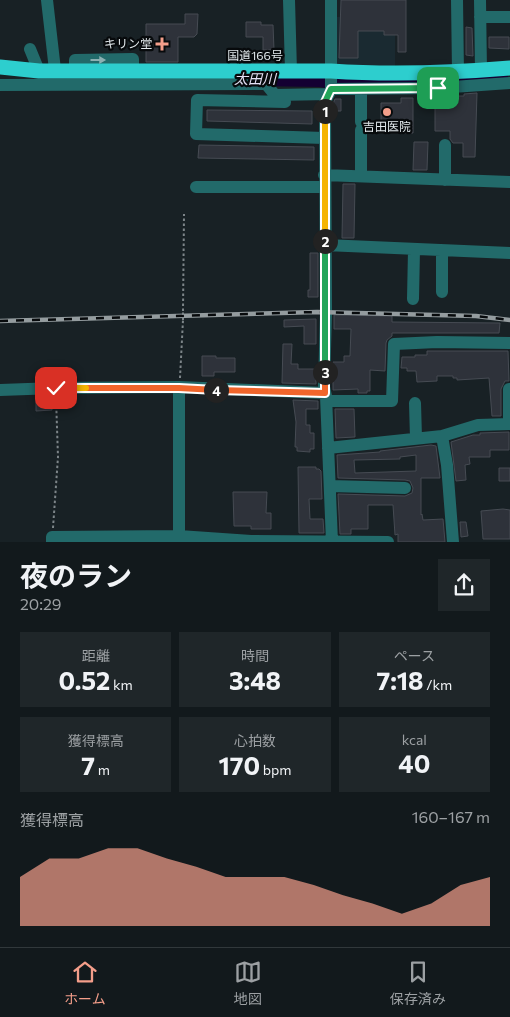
<!DOCTYPE html>
<html lang="ja">
<head>
<meta charset="utf-8">
<style>
  :root { --surface:#12191c; --page:#1f2629; --text:#f1f3f6; --muted:#9ca0a3; --line:#31383b; --accent:#f49e8a }
  body { margin:0; font-family:Commissioner,"Noto Sans JP",sans-serif; background:var(--page); color:var(--text); height:100vh; display:flex; flex-direction:column; font-size:19px; white-space:nowrap }
  * { box-sizing:border-box; margin:0 }
  p { font-size:16px; color:var(--muted) }
  .icon { flex:none; width:28px; height:28px; fill:none; stroke:currentColor; stroke-width:2; stroke-linecap:round; stroke-linejoin:round }
  .map { position:relative; height:542px; overflow:hidden }
  .sheet { display:flex; flex-direction:column; background:var(--surface); flex:1 }
  .sheet>* { flex:none }
  .pin { position:absolute; display:grid; place-items:center; width:42px; height:42px; color:#fff; margin:-21px; border-radius:10px; box-shadow:0 2px 8px #0006 }
  .km { position:absolute; width:25px; height:25px; margin:-12px; border-radius:50%; background:#222; color:#fff; font-size:14px; line-height:25px; text-align:center }
  .round { display:grid; place-items:center; flex:none; width:52px; height:52px; border-radius:0px; background:var(--page) }
  .headline { display:flex; align-items:center; justify-content:space-between; height:85px; padding:0 20px }
  h1 { font-size:28px; font-weight:700; line-height:38px }
  .figures { display:grid; grid-template-columns:repeat(3,1fr); gap:8px; height:85px; padding:5px 20px }
  .figures div { display:grid; align-content:center; border-radius:0px; background:var(--page); text-align:center }
  .figures b { font-size:25px; font-weight:700 }
  .figures small { font-size:14px; font-weight:400 }
  .figures p { font-size:14px }
  .chart { height:140px; padding:10px 20px }
  .chart p { display:flex; justify-content:space-between }
  .chart svg { width:100%; height:90px; margin-top:5px; fill:var(--accent); opacity:.7 }
  .tabs { display:flex; justify-content:space-around; align-items:center; height:70px; border-top:1px solid var(--line); background:var(--surface); font-size:14px; color:var(--muted) }
  .tabs a { display:grid; justify-items:center; gap:2px }
  .tabs .on { color:var(--accent) }
  .map>svg:first-child { display:block }
</style>
</head>
<body>
<div class="map">
<svg width="510" height="542" viewBox="0 0 510 542">
  <rect width="100%" height="100%" fill="#182125"/>
  <path fill="#1a2a31" d="M 395,0 L 395,67 L 335,68 L 335,17 L 359,17 Z"/>
  <g fill="none" stroke-linecap="round" stroke-linejoin="round">
    <path stroke="#140032" stroke-width="16" d="M 247,78 L 321,79 L 345,83 L 447,81 L 500,76"/>
  </g>
  <path fill="#2e323a" stroke="#464b53" fill-rule="evenodd" d="M 341,0 L 406,0 L 406,52 L 398,52 L 398,35 L 384,35 L 384,31 L 358,31 L 358,58 L 339,58 Z
    M 185,14 L 198,14 L 197,34 L 194,37 L 178,37 L 178,62 L 146,62 L 146,24 L 185,24 Z
    M 246,22 L 261,22 L 261,25 L 273,25 L 274,50 L 263,50 L 263,37 L 246,37 Z
    M 466,27 L 472,28 L 473,56 L 466,55 Z
    M 489,37 L 509,37 L 509,49 L 489,48 Z
    M 477,93 L 475,157 L 463,157 L 463,143 L 453,143 L 450,139 L 450,131 L 435,131 L 435,101 L 450,101 L 450,96 L 464,96 L 464,94 Z
    M 401,98 L 413,98 L 413,133 L 399,133 L 399,120 L 381,121 L 381,103 L 401,103 Z
    M 335,99 L 341,99 L 341,111 L 333,111 L 333,104 Z
    M 207,110 L 312,111 L 312,124 L 207,121 Z
    M 414,142 L 428,142 L 427,170 L 413,170 Z
    M 199,145 L 314,147 L 314,160 L 198,158 Z
    M 343,184 L 355,184 L 354,238 L 342,238 Z
    M 310,253 L 318,253 L 318,297 L 308,297 L 308,290 L 310,290 Z
    M 334,315 L 392,316 L 392,322 L 500,323 L 499,333 L 392,333 L 392,336 L 387,340 L 386,343 L 385,371 L 370,370 L 370,391 L 367,391 L 367,393 L 358,393 L 358,389 L 333,390 L 333,362 L 344,362 L 344,356 L 350,356 L 351,329 L 334,329 Z
    M 316,319 L 316,344 L 304,344 L 304,326 L 284,327 L 284,320 Z
    M 283,344 L 292,344 L 291,364 L 298,364 L 298,369 L 316,369 L 316,384 L 282,383 Z
    M 427,351 L 508,351 L 509,381 L 505,381 L 501,389 L 501,416 L 492,416 L 489,378 L 457,380 L 457,378 L 453,378 L 453,376 L 437,376 L 437,381 L 417,382 L 416,371 L 407,371 L 407,368 L 401,368 L 402,357 L 415,357 L 415,355 L 427,355 Z
    M 202,356 L 216,356 L 216,358 L 235,358 L 235,372 L 214,372 L 214,376 L 202,376 Z
    M 36,398 L 51,398 L 52,410 L 36,411 Z
    M 293,400 L 318,401 L 318,409 L 306,409 L 306,425 L 310,425 L 310,433 L 314,433 L 314,449 L 310,449 L 310,452 L 297,451 L 297,447 L 295,447 L 296,422 Z
    M 335,409 L 354,409 L 355,437 L 336,438 Z
    M 509,432 L 509,450 L 490,450 L 490,457 L 469,457 L 470,464 L 465,465 L 466,480 L 456,481 L 451,442 L 473,435 L 480,435 L 480,433 Z
    M 431,445 L 436,446 L 440,478 L 421,478 L 421,515 L 422,514 L 423,520 L 443,519 L 445,542 L 398,542 L 398,534 L 395,535 L 393,505 L 368,505 L 368,529 L 351,529 L 351,534 L 340,534 L 338,494 L 405,496 L 412,493 L 413,488 L 410,481 L 405,480 L 338,478 L 337,455 L 380,452 L 380,451 ZM 416,455 L 416,471 L 355,473 L 354,460 L 400,459 L 400,457 Z
    M 298,467 L 316,467 L 316,469 L 319,469 L 321,471 L 322,499 L 309,499 L 310,519 L 323,519 L 324,533 L 299,533 Z
    M 499,468 L 510,468 L 510,481 L 499,481 Z
    M 233,492 L 267,492 L 266,513 L 271,513 L 271,529 L 251,529 L 251,526 L 234,526 Z
    M 503,509 L 510,510 L 510,539 L 483,539 L 481,511 Z
    M 460,522 L 466,522 L 468,536 L 461,537 Z"/>
  <g fill="none" stroke-linecap="round" stroke-linejoin="round">
    <path stroke="#7d8589" stroke-width="2" stroke-dasharray="2.5 2.5" stroke-linecap="butt" d="M 183,311 L 184,214
      M 180,378 L 183,320
      M 53,528 L 58,457 L 56,398"/>
    <path stroke="#226a6a" stroke-width="12" d="M 47,0 L 55,70
      M 289,0 L 291,71
      M 331,0 L 331,89 L 325,102 L 326,312 L 324,387 L 326,396 L 332,542
      M 457,0 L 458,72
      M 480,0 L 481,71
      M 480,17 L 510,17
      M 30,49 L 39,71
      M 75,71 L 75,60 L 133,59 L 133,71
      M 0,85 L 266,84 L 275,95 L 329,94
      M 331,89 L 438,88 L 510,83
      M 361,89 L 361,122
      M 285,102 L 197,100 L 196,134 L 324,138
      M 361,130 L 361,176
      M 324,175 L 510,182
      M 445,180 L 445,145
      M 196,187 L 324,187
      M 325,245 L 510,253
      M 442,251 L 442,292
      M 413,299 L 414,250
      M 179,387 L 179,536
      M 509,389 L 509,424
      M 0,390 L 56,388 L 179,387 L 325,393
      M 327,401 L 392,401 L 394,344 L 437,342 L 510,343
      M 415,403 L 416,438
      M 442,436 L 447,465 L 453,542
      M 328,448 L 442,436 L 478,425 L 510,424
      M 330,486 L 405,488
      M 52,542 L 52,537 L 179,536 L 251,541 L 388,542"/>
    <path stroke="#2dcece" stroke-width="15" d="M 0,67 L 39,71 L 331,71 C 391,75 450,73 510,68"/>
    <g stroke="#949c9f" stroke-width="4.5">
      <path id="rail" d="M 0,321 L 317,312 L 476,316 L 510,320"/>
    </g>
    <use href="#rail" stroke="#070a0c" stroke-width="2.5" stroke-dasharray="8" stroke-linecap="butt"/>
    <path stroke="#7d8589" stroke-width="2" stroke-dasharray="2.5 2.5" stroke-linecap="butt" d="M 183,320 L 183,311"/>
  </g>
  <defs><path id="oneway-solid" d="M-6-.8H1V-3.2L6.5 0L1 3.2V.8H-6Z" transform="scale(1.25)"/></defs>
  <use fill="#8cb0b2" href="#oneway-solid" transform="translate(98 60)"/>
  <g fill="none" stroke-linecap="round" stroke-linejoin="round">
    <g stroke="#fff" stroke-width="10">
      <path id="split-1" d="M 325,111 L 325,102 L 331,89 L 438,88"/>
    </g>
    <g stroke="#fff" stroke-width="10">
      <path id="split-2" d="M 325,111 L 325,241"/>
    </g>
    <g stroke="#fff" stroke-width="10">
      <path id="split-3" d="M 325,372 L 325,241"/>
    </g>
    <g stroke="#fff" stroke-width="10">
      <path id="split-4" d="M 216,390 L 325,393 L 325,372"/>
    </g>
    <g stroke="#fff" stroke-width="10">
      <path id="split-5" d="M 86,388 L 179,388 L 216,390"/>
    </g>
    <g stroke="#fff" stroke-width="10">
      <path id="split-6" d="M 56,388 L 86,388"/>
    </g>
    <use href="#split-1" stroke="#22a559" stroke-width="6"/>
    <use href="#split-2" stroke="#f5b400" stroke-width="6"/>
    <use href="#split-3" stroke="#22a559" stroke-width="6"/>
    <use href="#split-4" stroke="#f0652b" stroke-width="6"/>
    <use href="#split-5" stroke="#f0652b" stroke-width="6"/>
    <use href="#split-6" stroke="#f5b400" stroke-width="6"/>
  </g>
  <g fill="#f49e8a" stroke="#070a0c" stroke-width="2">
    <path d="M159.5 36.5h5v5h5v5h-5v5h-5v-5h-5v-5h5z"/>
    <circle cx="387" cy="112" r="5"/>
  </g>
  <g text-anchor="middle" stroke-width="4.5" stroke-linejoin="round" paint-order="stroke">
    <g font-size="12" fill="#e2e9ec" stroke="#070a0c" text-anchor="end">
      <text x="152" y="48">キリン堂</text>
      <text x="387" y="131" text-anchor="middle">吉田医院</text>
    </g>
    <g font-size="12" fill="#e2e9ec" stroke="#070a0c">
      <text x="255" y="60">国道166号</text>
    </g>
    <g font-size="14" font-style="italic" fill="#e3e0f3" stroke="#070a0c">
      <text x="255" y="84">太田川</text>
    </g>
  </g>
</svg>
<div class="pin" style="left:438px;top:88px;background:#1e9e55"><svg class="icon" aria-label="arrive" viewBox="0 0 24 24"><path d="M6 21V4h12l-3 4 3 4H6"/></svg></div>
<div class="pin" style="left:56px;top:388px;background:#d93025"><svg class="icon" aria-label="check" viewBox="0 0 24 24"><path d="M5 12l5 5 9-10"/></svg></div>
<b class="km" style="left:325px;top:111px">1</b>
<b class="km" style="left:325px;top:241px">2</b>
<b class="km" style="left:325px;top:372px">3</b>
<b class="km" style="left:216px;top:390px">4</b>
</div>
<section class="sheet">
<div class="headline"><div><h1>夜のラン</h1><p>20:29</p></div><a class="round"><svg class="icon" aria-label="share" viewBox="0 0 24 24"><path d="M12 15V3M7 8l5-5 5 5M5 13v7h14v-7"/></svg></a></div>
<div class="figures">
<div><p>距離</p><b>0.52<small> km</small></b></div>
<div><p>時間</p><b>3:48</b></div>
<div><p>ペース</p><b>7:18<small> /km</small></b></div>
</div>
<div class="figures">
<div><p>獲得標高</p><b>7<small> m</small></b></div>
<div><p>心拍数</p><b>170<small> bpm</small></b></div>
<div><p>kcal</p><b>40</b></div>
</div>
<div class="chart"><p><span>獲得標高</span>160–167 m</p>
<svg viewBox="0 0 160 44" preserveAspectRatio="none"><path d="M0 44V20L10 11L20 11L30 6L40 6L50 11L60 15L70 20L80 20L90 20L100 24L110 29L120 33L130 38L140 33L150 24L160 20V44z"/></svg>
</div>
</section>
<nav class="tabs">
<a class="on"><svg class="icon" aria-label="home" viewBox="0 0 24 24"><path d="M3 11l9-7 9 7M6 9v11h12V9"/></svg>ホーム</a>
<a><svg class="icon" aria-label="map" viewBox="0 0 24 24"><path d="M3 6l6-2 6 2 6-2v14l-6 2-6-2-6 2zM9 4v14M15 6v14"/></svg>地図</a>
<a><svg class="icon" aria-label="saved" viewBox="0 0 24 24"><path d="M7 4h10v16l-5-4-5 4z"/></svg>保存済み</a>
</nav>
</body>
</html>
